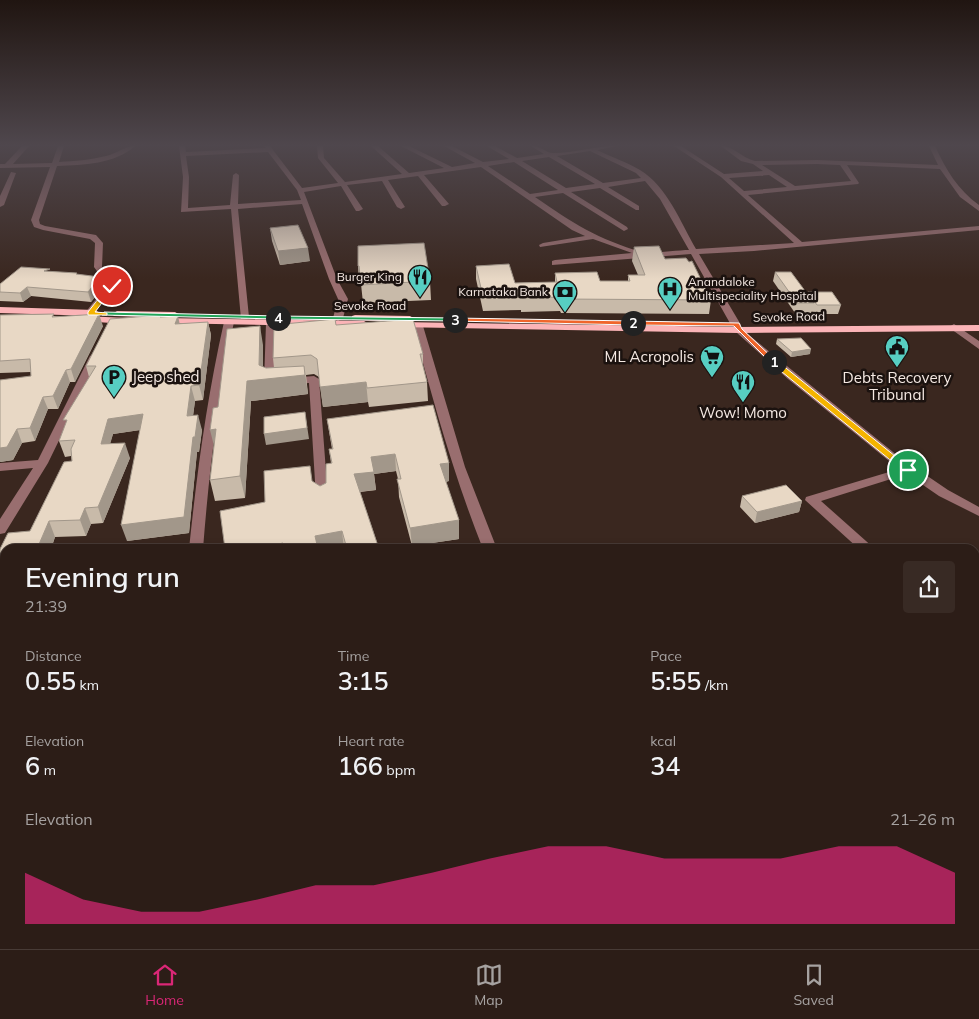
<!DOCTYPE html>
<html lang="en">
<head>
<meta charset="utf-8">
<style>
  :root { --surface:#2c1d17; --page:#382a24; --text:#f1f3f6; --muted:#a6a2a1; --line:#483b36; --accent:#db2777 }
  body { margin:0; font-family:Mulish,sans-serif; background:var(--page); color:var(--text); height:100vh; display:flex; flex-direction:column; font-size:19px; white-space:nowrap }
  * { box-sizing:border-box; margin:0 }
  p { font-size:16px; color:var(--muted) }
  .icon { flex:none; width:28px; height:28px; fill:none; stroke:currentColor; stroke-width:2; stroke-linecap:round; stroke-linejoin:round }
  .map { position:relative; flex:1; overflow:hidden }
  .details { position:absolute; left:0px; top:544px; width:980px; height:406px; display:flex; flex-direction:column; background:var(--surface); border-radius:15px 15px 0 0; box-shadow:0 2px 8px #0003,0 0 0 1px var(--line) }
  .details>* { flex:none }
  .pin { position:absolute; display:grid; place-items:center; width:42px; height:42px; color:#fff; margin:-21px; border:2px solid #fff; border-radius:50%; box-shadow:0 1px 5px #0007 }
  .km { position:absolute; width:25px; height:25px; margin:-12px; border-radius:50%; background:#222; color:#fff; font-size:14px; line-height:25px; text-align:center }
  .round { display:grid; place-items:center; flex:none; width:52px; height:52px; border-radius:5px; background:var(--page) }
  .headline { display:flex; align-items:center; justify-content:space-between; height:85px; padding:0 25px }
  h1 { font-size:28px; font-weight:600; line-height:38px }
  .figures { display:grid; grid-template-columns:repeat(3,1fr); gap:8px; height:85px; padding:5px 25px }
  .figures div { display:grid; align-content:center }
  .figures b { font-size:25px; font-weight:600 }
  .figures small { font-size:14px; font-weight:400 }
  .figures p { font-size:14px }
  .chart { height:140px; padding:10px 25px }
  .chart p { display:flex; justify-content:space-between }
  .chart svg { width:100%; height:90px; margin-top:5px; fill:var(--accent); opacity:.7 }
  .tabs { display:flex; justify-content:space-around; align-items:center; height:70px; border-top:1px solid var(--line); background:var(--surface); font-size:14px; color:var(--muted) }
  .tabs a { display:grid; justify-items:center; gap:2px }
  .tabs .selected { color:var(--accent) }
  .map>svg:first-child { display:block }
</style>
</head>
<body>
<div class="map">
<svg width="979" height="949" viewBox="0 0 979 949">
  <rect width="100%" height="100%" fill="#3a271f"/>
  <g fill="none" stroke-linecap="round" stroke-linejoin="round">
    <path fill="#996e6f" fill-rule="evenodd" d="M 22,146 L 29,146 L 13,164 L 52,163 L 58,146 L 64,146 L 59,162 C 74,161 90,160 106,156 C 116,154 125,146 135,146 C 115,164 83,165 57,166 L 39,220 L 40,224 L 45,226 L 96,235 L 103,243 L 102,267 L 116,285 L 93,315 L 87,315 L 85,313 L 107,285 L 94,267 L 95,243 L 90,239 L 43,230 L 34,227 L 31,220 L 50,167 L 0,168 L 0,164 L 5,164 Z
      M 179,146 L 185,146 L 186,152 L 266,148 L 264,146 L 270,146 L 302,188 L 338,183 L 318,158 L 317,146 L 323,146 L 324,158 L 345,182 L 402,174 L 371,146 L 378,146 L 409,173 L 444,168 L 401,146 L 409,146 L 452,167 L 475,163 L 444,146 L 452,146 L 483,162 L 509,159 L 487,146 L 495,146 L 517,158 L 544,154 L 531,146 C 541,146 546,153 553,153 C 574,153 596,146 617,146 L 597,150 C 611,157 627,162 640,170 C 667,186 681,223 696,249 L 794,243 L 721,177 L 674,146 L 681,146 L 724,174 L 763,171 L 753,164 L 741,161 L 721,146 C 734,146 742,158 755,161 L 817,160 L 938,165 L 929,146 L 935,146 C 946,170 958,190 979,205 L 979,211 L 960,197 L 940,169 L 847,165 L 859,183 L 858,184 L 748,195 L 802,242 L 979,226 L 979,230 L 754,251 L 699,254 L 741,325 L 739,327 L 898,456 L 948,490 L 979,507 L 979,516 L 939,496 L 907,474 L 821,501 L 875,549 L 859,549 L 805,500 L 806,497 L 899,469 L 788,379 L 736,332 L 734,330 L 736,328 L 731,325 L 691,254 L 552,265 L 552,261 L 555,260 L 632,253 L 593,239 L 540,247 L 539,245 L 543,243 L 585,236 L 572,230 L 481,167 L 424,175 L 449,204 L 445,206 L 442,206 L 418,176 L 388,180 L 405,207 L 401,209 L 397,207 L 382,181 L 347,185 L 363,209 L 359,211 L 356,211 L 341,186 L 304,192 L 337,279 L 348,299 L 343,318 L 338,321 L 333,318 L 338,299 L 329,279 L 302,204 L 238,209 L 249,317 L 247,319 L 241,319 L 231,209 L 181,212 L 183,177 ZM 590,151 L 636,173 L 641,178 L 603,183 L 557,156 ZM 268,152 L 297,190 L 301,200 L 238,204 L 239,175 L 236,173 L 233,175 L 230,205 L 188,208 L 189,177 L 186,156 ZM 549,157 L 595,184 L 566,188 L 522,161 ZM 514,162 L 558,190 L 530,194 L 488,166 ZM 817,164 L 840,165 L 851,181 L 795,186 L 762,165 ZM 769,175 L 787,187 L 744,191 L 729,178 ZM 645,181 L 660,199 L 689,250 C 678,250 650,254 642,252 C 599,240 571,222 535,197 L 563,193 L 624,231 L 628,229 L 627,227 L 571,192 L 600,188 L 636,210 L 639,210 L 639,206 L 608,187 Z
      M 11,172 L 16,173 L 4,205 L 0,207 L 0,196 Z
      M 229,319 L 234,322 C 218,397 209,472 203,549 L 189,549 C 197,472 207,397 224,322 Z
      M 271,320 L 276,323 L 274,383 L 269,386 L 264,383 L 266,323 Z
      M 418,323 L 423,326 L 465,467 L 497,549 L 483,549 C 454,476 433,401 413,326 Z
      M 954,324 L 979,341 L 979,349 L 951,329 L 949,327 Z
      M 95,353 L 100,356 L 48,463 L 5,533 L 0,534 L 0,519 L 33,468 L 0,471 L 0,463 L 38,460 L 90,356 Z
      M 314,376 L 319,379 L 328,498 L 322,502 L 316,498 L 309,383 L 289,384 L 284,381 L 289,378 Z
      M 975,636 L 979,637 L 979,651 L 975,650 Z
      M 5,853 L 5,873 L 0,874 L 0,854 Z
      M 496,945 L 529,945 L 527,949 L 494,949 Z
      M 682,945 L 704,945 L 706,949 L 684,949 Z"/>
    <path fill="#fbb4b7" fill-rule="evenodd" d="M 0,307 L 95,310 L 100,313 L 95,316 L 0,313 Z
      M 117,311 L 175,312 L 180,315 L 175,318 L 114,316 L 112,314 Z
      M 355,315 L 410,316 L 415,319 L 410,322 L 352,320 L 352,316 Z
      M 84,316 L 127,318 L 132,321 L 127,324 L 81,321 L 81,317 Z
      M 164,318 L 364,321 L 369,324 L 364,327 L 161,323 L 159,321 Z
      M 399,322 L 739,327 L 979,325 L 979,331 L 739,333 L 396,327 L 396,323 Z"/>
  </g>
  <path fill="#c8baa9" d="M 270,228 L 310,261 L 280,265 L 272,241 Z
    M 358,246 L 430,281 L 431,300 L 363,303 L 361,284 L 359,284 L 358,266 Z
    M 634,247 L 665,259 L 711,300 L 709,314 L 561,313 L 560,311 L 521,312 L 521,310 L 483,311 L 476,279 L 476,266 L 515,283 L 555,282 L 555,273 L 600,281 L 628,281 L 628,275 L 638,275 L 632,261 Z
    M 51,272 L 100,277 L 103,287 L 91,302 L 31,296 L 23,302 L 0,301 L 0,284 Z
    M 775,272 L 807,294 L 808,292 L 841,305 L 838,314 L 814,314 L 812,311 L 811,313 L 795,313 L 773,281 Z
    M 0,315 L 54,316 L 103,326 L 75,382 L 70,382 L 58,409 L 48,409 L 35,441 L 22,443 L 13,460 L 0,462 L 31,376 L 31,372 L 0,373 Z
    M 161,315 L 161,317 L 180,324 L 208,322 L 211,335 L 203,400 L 195,401 L 193,416 L 202,430 L 199,452 L 197,452 L 189,533 L 127,541 L 140,430 L 113,434 L 110,443 L 130,458 L 103,523 L 91,524 L 86,536 L 55,537 L 51,549 L 5,549 L 5,665 L 0,672 L 0,549 L 30,531 L 72,461 L 71,456 L 65,457 L 59,441 L 89,377 L 86,366 Z
    M 336,325 L 423,354 L 423,366 L 427,382 L 428,401 L 369,407 L 368,402 L 323,407 L 319,377 L 314,374 L 306,375 L 308,394 L 251,401 L 245,498 L 215,501 L 210,480 L 218,407 L 263,345 L 263,367 L 266,368 L 274,368 L 273,358 Z
    M 777,339 L 810,354 L 791,357 L 776,344 Z
    M 327,419 L 449,463 L 449,481 L 446,482 L 459,520 L 459,539 L 412,546 L 399,497 L 398,479 L 396,471 L 374,474 L 376,490 L 360,492 L 379,549 L 225,549 L 265,502 L 313,482 L 320,486 L 326,483 L 331,463 L 329,449 L 332,449 Z
    M 742,496 L 802,501 L 799,512 L 755,523 L 740,507 Z"/>
  <path fill="#a2978a" d="M 308,248 L 310,261 L 280,265 L 278,251 Z
    M 100,277 L 103,287 L 91,302 L 88,292 Z
    M 27,287 L 31,296 L 23,302 L 20,293 Z
    M 99,314 L 103,326 L 75,382 L 71,369 Z
    M 178,316 L 181,330 L 175,324 Z
    M 208,322 L 211,335 L 203,400 L 199,385 Z
    M 260,326 L 263,345 L 263,379 L 304,366 L 308,394 L 251,401 L 245,498 L 240,476 L 247,381 L 259,365 Z
    M 811,349 L 810,354 L 791,357 L 792,352 Z
    M 66,370 L 70,382 L 58,409 L 53,396 Z
    M 366,382 L 368,402 L 323,407 L 320,387 Z
    M 191,386 L 195,401 L 191,431 L 187,416 Z
    M 43,397 L 48,409 L 35,441 L 30,428 Z
    M 305,412 L 309,439 L 266,445 L 264,434 Z
    M 143,414 L 147,429 L 113,434 L 106,459 L 101,444 L 108,419 Z
    M 198,415 L 202,430 L 199,452 L 197,452 L 189,533 L 127,541 L 121,525 L 193,437 Z
    M 17,429 L 22,443 L 13,460 L 0,462 L 0,448 Z
    M 216,429 L 215,450 L 210,430 Z
    M 125,443 L 130,458 L 103,523 L 98,507 Z
    M 395,454 L 396,471 L 374,474 L 376,490 L 357,492 L 354,474 L 371,457 Z
    M 449,463 L 449,481 L 441,482 L 440,464 Z
    M 802,501 L 799,512 L 755,523 L 757,512 Z
    M 85,508 L 91,524 L 86,536 L 80,520 Z
    M 459,520 L 459,539 L 412,546 L 410,528 Z
    M 49,521 L 55,537 L 51,549 L 37,549 Z
    M 342,531 L 344,549 L 317,549 L 315,536 Z
    M 283,543 L 284,549 L 259,549 L 258,548 Z
    M 0,656 L 4,665 L 0,672 Z
    M 5,823 L 5,844 L 0,845 L 0,825 Z
    M 0,878 L 5,886 L 5,890 L 0,916 Z
    M 73,945 L 129,945 L 129,949 L 75,949 Z
    M 276,945 L 279,945 L 279,949 L 269,949 Z"/>
  <path fill="#e8d8c5" stroke="#a2978a" d="M 298,225 L 308,248 L 278,251 L 270,228 Z
    M 424,243 L 430,281 L 361,285 L 359,266 L 358,266 L 358,246 Z
    M 659,246 L 665,259 L 686,258 L 689,262 L 692,261 L 711,300 L 561,299 L 561,297 L 522,298 L 521,295 L 483,297 L 476,266 L 509,264 L 515,283 L 557,282 L 555,273 L 597,272 L 600,281 L 630,281 L 628,275 L 645,275 L 634,247 Z
    M 21,267 L 50,269 L 44,271 L 77,273 L 76,274 L 100,277 L 88,292 L 27,287 L 20,293 L 0,292 L 0,284 Z
    M 775,272 L 791,272 L 814,303 L 797,303 Z
    M 808,292 L 832,292 L 841,305 L 817,305 Z
    M 54,314 L 52,317 L 99,314 L 71,369 L 66,370 L 53,396 L 43,397 L 30,428 L 17,429 L 7,447 L 0,448 L 0,380 L 31,376 L 30,359 L 0,361 L 0,315 Z
    M 161,315 L 160,317 L 178,316 L 175,324 L 208,322 L 199,385 L 191,386 L 187,416 L 198,415 L 195,437 L 193,437 L 184,517 L 121,525 L 143,414 L 108,419 L 101,444 L 125,443 L 98,507 L 85,508 L 80,520 L 49,521 L 37,549 L 5,549 L 5,648 L 0,648 L 0,549 L 8,533 L 30,531 L 64,462 L 72,461 L 71,449 L 75,440 L 59,441 L 67,420 L 63,420 L 96,366 L 86,366 L 110,319 Z
    M 335,319 L 336,325 L 413,319 L 423,354 L 420,354 L 427,382 L 367,388 L 366,382 L 320,387 L 317,359 L 311,355 L 273,358 L 274,325 Z
    M 260,326 L 259,365 L 266,368 L 304,366 L 305,375 L 247,381 L 240,476 L 210,480 L 216,429 L 210,430 L 213,408 L 218,407 L 227,329 Z
    M 801,338 L 811,349 L 792,352 L 777,339 Z
    M 433,405 L 449,463 L 440,464 L 459,520 L 410,528 L 397,479 L 401,479 L 395,454 L 371,457 L 374,472 L 354,474 L 379,549 L 347,549 L 342,531 L 315,536 L 318,549 L 284,549 L 283,543 L 258,548 L 259,549 L 225,549 L 220,511 L 265,502 L 264,471 L 310,466 L 312,481 L 320,486 L 326,483 L 326,464 L 332,463 L 329,449 L 333,449 L 327,419 Z
    M 305,412 L 307,428 L 264,434 L 264,417 Z
    M 786,485 L 802,501 L 757,512 L 742,496 Z
    M 5,734 L 5,823 L 0,825 L 0,735 Z
    M 184,945 L 276,945 L 276,947 L 269,949 L 169,949 Z
    M 551,945 L 659,945 L 661,949 L 539,949 Z"/>
  <linearGradient id="sky" x2="0" y2="1"><stop stop-color="#201511"/><stop offset="0.52" stop-color="#4f474d"/><stop offset="1" stop-color="#4f474d" stop-opacity="0"/></linearGradient>
  <rect width="979" height="279" fill="url(#sky)"/>
  <path fill="#f5b400" stroke="#fff" d="M 771,360 L 776,360 L 911,469 L 911,472 L 905,472 L 771,363 Z"/>
  <path fill="#f0652b" stroke="#fff" d="M 631,321 L 739,323 L 742,329 L 777,362 L 771,363 L 734,326 L 633,325 L 631,324 Z"/>
  <path fill="#f0652b" stroke="#fff" d="M 455,318 L 633,321 L 637,323 L 633,325 L 453,321 Z"/>
  <path fill="#22a559" stroke="#fff" d="M 276,316 L 455,318 L 458,320 L 455,321 L 278,319 Z"/>
  <path fill="#22a559" stroke="#fff" d="M 104,312 L 278,316 L 281,318 L 278,319 L 102,315 Z"/>
  <path fill="#f5b400" stroke="#fff" d="M 110,284 L 115,286 L 95,312 L 107,313 L 107,315 L 88,315 L 88,312 Z"/>
  <defs>
    <g id="restaurant-pin" transform="scale(1.25)"><path d="M0 17L-7.5 6A9.5 9.5 0 1 1 7.5 6Z" fill="#57cec2" stroke="#1b120f"/><path d="M-5-6h1v4h1v-4h1v4h1v-4h1v5L-1.5 .5V6h-2V.5L-5-1ZM5-6V6H3V1.5H1.5Q1.5-4 5-6Z" fill="#111"/></g>
    <g id="hospital-pin" transform="scale(1.25)"><path d="M0 17L-7.5 6A9.5 9.5 0 1 1 7.5 6Z" fill="#57cec2" stroke="#1b120f"/><path d="M-5-5h3v3.5h4V-5h3V5h-3V1.5h-4V5h-3Z" fill="#111"/></g>
    <g id="bank-pin" transform="scale(1.25)"><path d="M0 17L-7.5 6A9.5 9.5 0 1 1 7.5 6Z" fill="#57cec2" stroke="#1b120f"/><path d="M-6-4H6V4H-6ZM0-2.3a2.3 2.3 0 1 0 0 4.6a2.3 2.3 0 1 0 0-4.6Z" fill="#111"/></g>
    <g id="civic-pin" transform="scale(1.25)"><path d="M0 17L-7.5 6A9.5 9.5 0 1 1 7.5 6Z" fill="#57cec2" stroke="#1b120f"/><path d="M-.6-6.5H3V-4.5H.6V-3L4-1V1h2V6H-6V1h2V-1L-.6-3ZM-1.2 2.5V6h2.4V2.5Z" fill="#111"/></g>
    <g id="supermarket-pin" transform="scale(1.25)"><path d="M0 17L-7.5 6A9.5 9.5 0 1 1 7.5 6Z" fill="#57cec2" stroke="#1b120f"/><path d="M-6-5.5h2.5l.6 2H6L4.5 2H-2.5L-4.4-4H-6ZM-1.5 3.2a1.3 1.3 0 1 0 .1 0ZM3 3.2a1.3 1.3 0 1 0 .1 0Z" fill="#111"/></g>
    <g id="parking-pin" transform="scale(1.25)"><path d="M0 17L-7.5 6A9.5 9.5 0 1 1 7.5 6Z" fill="#57cec2" stroke="#1b120f"/><path d="M-3.5-5.5H1a3.5 3.5 0 0 1 0 7H-1V5.5H-3.5ZM-1-3.4V-.6H.8a1.4 1.4 0 0 0 0-2.8Z" fill="#111"/></g>
  </defs>
  <g fill-rule="evenodd">
    <use href="#restaurant-pin" x="420" y="277"/>
    <use href="#hospital-pin" x="670" y="289"/>
    <use href="#bank-pin" x="565" y="292"/>
    <use href="#civic-pin" x="897" y="347"/>
    <use href="#supermarket-pin" x="712" y="357"/>
    <use href="#parking-pin" x="114" y="377"/>
    <use href="#restaurant-pin" x="743" y="382"/>
  </g>
  <g text-anchor="middle" stroke-width="5" stroke-linejoin="round" paint-order="stroke">
    <g font-size="12" fill="#f5e9e3" stroke="#1b120f" text-anchor="end">
      <text x="402" y="281">Burger King</text>
      <text x="688" y="286" text-anchor="start">Anandaloke<tspan x="688" dy="14">Multispeciality Hospital</tspan></text>
      <text x="548" y="296">Karnataka Bank</text>
    </g>
    <g font-size="12" fill="#f5e9e3" stroke="#1b120f">
      <text x="370" y="310">Sevoke Road</text>
      <text transform="translate(789 317) rotate(-1)" y="4">Sevoke Road</text>
    </g>
    <g font-size="15" fill="#f5e9e3" stroke="#1b120f">
      <text x="694" y="362" text-anchor="end">ML Acropolis</text>
      <text x="132" y="382" text-anchor="start">Jeep shed</text>
      <text x="897" y="383">Debts Recovery<tspan x="897" dy="17">Tribunal</tspan></text>
      <text x="743" y="418">Wow! Momo</text>
    </g>
  </g>
</svg>
<div class="pin" style="left:908px;top:470px;background:#1e9e55"><svg class="icon" aria-label="arrive" viewBox="0 0 24 24"><path d="M6 21V4h12l-3 4 3 4H6"/></svg></div>
<div class="pin" style="left:112px;top:286px;background:#d93025"><svg class="icon" aria-label="check" viewBox="0 0 24 24"><path d="M5 12l5 5 9-10"/></svg></div>
<b class="km" style="left:774px;top:362px">1</b>
<b class="km" style="left:633px;top:323px">2</b>
<b class="km" style="left:455px;top:320px">3</b>
<b class="km" style="left:278px;top:318px">4</b>
<section class="details">
<div class="headline"><div><h1>Evening run</h1><p>21:39</p></div><a class="round"><svg class="icon" aria-label="share" viewBox="0 0 24 24"><path d="M12 15V3M7 8l5-5 5 5M5 13v7h14v-7"/></svg></a></div>
<div class="figures">
<div><p>Distance</p><b>0.55<small> km</small></b></div>
<div><p>Time</p><b>3:15</b></div>
<div><p>Pace</p><b>5:55<small> /km</small></b></div>
</div>
<div class="figures">
<div><p>Elevation</p><b>6<small> m</small></b></div>
<div><p>Heart rate</p><b>166<small> bpm</small></b></div>
<div><p>kcal</p><b>34</b></div>
</div>
<div class="chart"><p><span>Elevation</span>21–26 m</p>
<svg viewBox="0 0 160 44" preserveAspectRatio="none"><path d="M0 44V19L10 32L20 38L30 38L40 32L50 25L60 25L70 19L80 12L90 6L100 6L110 12L120 12L130 12L140 6L150 6L160 19V44z"/></svg>
</div>
</section>
</div>
<nav class="tabs">
<a class="selected"><svg class="icon" aria-label="home" viewBox="0 0 24 24"><path d="M3 11l9-7 9 7M6 9v11h12V9"/></svg>Home</a>
<a><svg class="icon" aria-label="map" viewBox="0 0 24 24"><path d="M3 6l6-2 6 2 6-2v14l-6 2-6-2-6 2zM9 4v14M15 6v14"/></svg>Map</a>
<a><svg class="icon" aria-label="saved" viewBox="0 0 24 24"><path d="M7 4h10v16l-5-4-5 4z"/></svg>Saved</a>
</nav>
</body>
</html>
